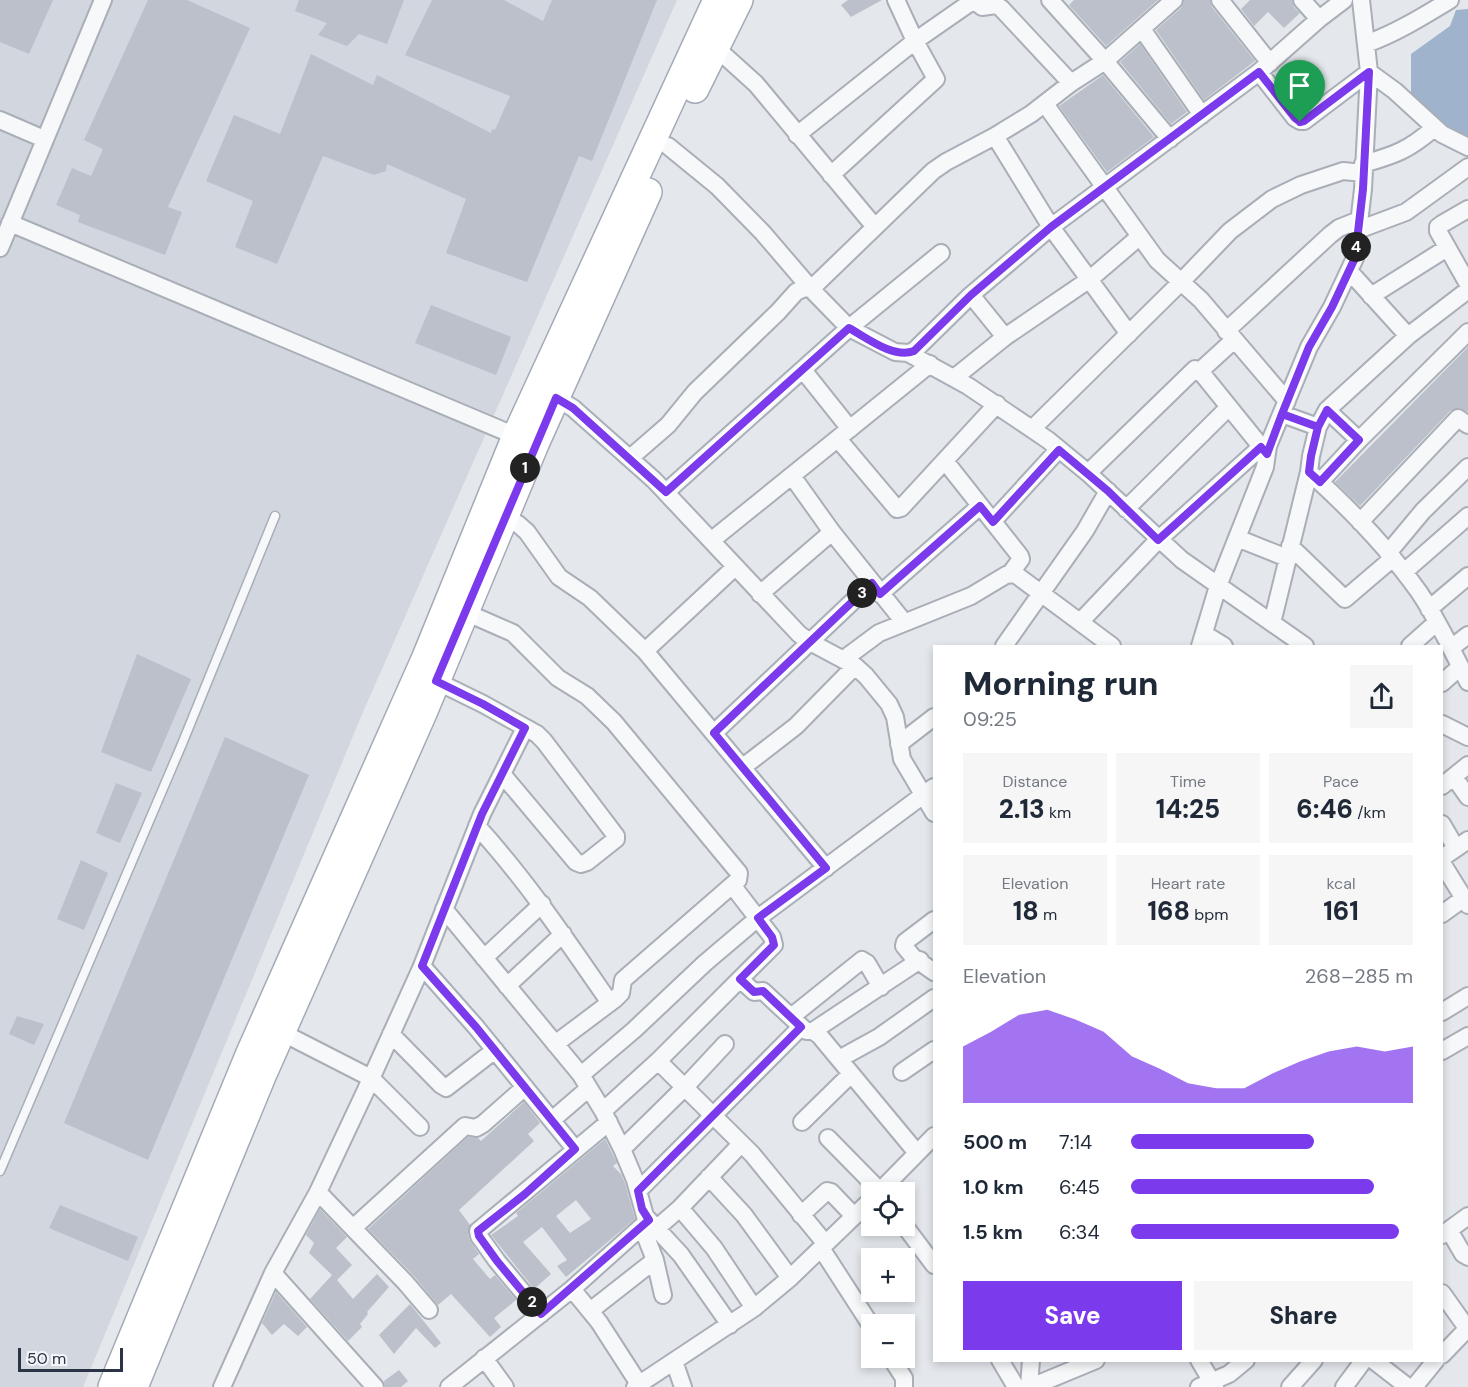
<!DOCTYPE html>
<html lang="en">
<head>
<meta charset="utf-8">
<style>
  :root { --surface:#fff; --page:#f6f6f7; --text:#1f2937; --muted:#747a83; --accent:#7c3aed }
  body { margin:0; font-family:"DM Sans",sans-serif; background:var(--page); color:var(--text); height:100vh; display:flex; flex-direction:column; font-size:22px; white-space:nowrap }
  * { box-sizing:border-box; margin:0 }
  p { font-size:20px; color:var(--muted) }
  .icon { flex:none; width:33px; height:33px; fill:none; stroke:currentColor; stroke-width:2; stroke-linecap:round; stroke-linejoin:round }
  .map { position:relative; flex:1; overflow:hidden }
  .panel { position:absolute; left:933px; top:645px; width:510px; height:717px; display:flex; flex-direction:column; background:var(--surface); border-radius:0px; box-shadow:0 3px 9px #0003 }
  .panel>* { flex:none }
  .buttons { position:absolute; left:861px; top:1182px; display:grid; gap:12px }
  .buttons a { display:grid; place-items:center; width:54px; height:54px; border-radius:0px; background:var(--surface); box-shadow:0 3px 9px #0003; font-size:30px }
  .scale { position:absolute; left:18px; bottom:15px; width:105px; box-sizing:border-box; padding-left:6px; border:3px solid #2b3445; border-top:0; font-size:16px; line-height:21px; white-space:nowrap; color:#2b3445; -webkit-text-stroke:4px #f4f6f9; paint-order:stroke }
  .pin { position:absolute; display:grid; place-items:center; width:51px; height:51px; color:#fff; margin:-62px -26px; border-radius:50% 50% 50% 0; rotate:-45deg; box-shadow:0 0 6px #0007 }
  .pin .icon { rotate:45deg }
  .km { position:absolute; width:30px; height:30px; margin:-15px; border-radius:50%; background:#222; color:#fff; font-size:16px; line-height:30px; text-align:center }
  .round { display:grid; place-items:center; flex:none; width:63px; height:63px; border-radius:0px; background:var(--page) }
  .overview { display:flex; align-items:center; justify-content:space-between; height:102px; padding:0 30px }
  h1 { font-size:33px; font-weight:800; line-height:45px }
  .stats { display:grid; grid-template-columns:repeat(3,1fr); gap:9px; height:102px; padding:6px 30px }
  .stats div { display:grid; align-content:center; border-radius:0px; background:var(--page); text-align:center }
  .stats b { font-size:26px; font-weight:800 }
  .stats small { font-size:16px; font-weight:400 }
  .stats p { font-size:16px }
  .chart { height:168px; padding:12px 30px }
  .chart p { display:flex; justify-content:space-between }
  .chart svg { width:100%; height:108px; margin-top:6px; fill:var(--accent); opacity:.7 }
  .cta { display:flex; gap:12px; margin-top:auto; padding:12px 30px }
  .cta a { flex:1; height:69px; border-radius:0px; background:var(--accent); color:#fff; font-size:24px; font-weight:800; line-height:69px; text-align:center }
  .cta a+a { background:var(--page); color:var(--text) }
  ul { padding:0 30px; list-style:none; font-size:20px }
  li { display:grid; grid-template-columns:96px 72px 1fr; align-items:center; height:45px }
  li i { height:15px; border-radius:8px; background:var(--accent) }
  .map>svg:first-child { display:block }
</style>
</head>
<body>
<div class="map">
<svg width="1468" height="1387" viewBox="0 0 1468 1387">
  <rect width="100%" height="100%" fill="#e4e7ec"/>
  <path fill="#d2d6de" d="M 0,0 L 677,0 L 363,712 L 83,1387 L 0,1387 Z"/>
  <path fill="#9fb4cc" d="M 1468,9 L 1468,138 L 1443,127 L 1411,97 L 1411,54 L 1450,26 L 1456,10 Z"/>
  <path fill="#bbc0ca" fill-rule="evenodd" d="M 0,0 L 53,0 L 29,54 L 0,42 Z
    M 148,0 L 187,0 L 250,28 L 168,207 L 182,212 L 165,255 L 78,222 L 80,215 L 56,205 L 72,168 L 91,176 L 103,149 L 84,140 Z
    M 299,0 L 404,0 L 387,44 L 359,34 L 347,46 L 318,35 L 327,23 L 295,11 Z
    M 432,0 L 504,0 L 543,21 L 552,0 L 657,0 L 592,161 L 579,156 L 527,282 L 446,253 L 466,199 L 387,164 L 386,171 L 374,175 L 323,156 L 277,264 L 235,247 L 253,201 L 206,181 L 234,115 L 280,134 L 311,54 L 373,85 L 377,75 L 491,133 L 492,129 L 495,130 L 510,96 L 405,55 Z
    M 848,0 L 882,0 L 851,17 L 841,5 Z
    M 1074,0 L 1158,0 L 1106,46 L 1069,5 Z
    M 1184,0 L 1210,0 L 1212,7 L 1255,61 L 1204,100 L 1156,30 L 1181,8 Z
    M 1250,0 L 1292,0 L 1294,7 L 1300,13 L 1284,28 L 1268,12 L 1254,26 L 1241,9 Z
    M 1140,44 L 1187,112 L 1171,124 L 1120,62 Z
    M 1103,75 L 1154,137 L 1107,172 L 1059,106 Z
    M 431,305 L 511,337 L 496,375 L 415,343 Z
    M 1468,347 L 1468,412 L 1459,408 L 1450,411 L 1360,506 L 1335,482 Z
    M 137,654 L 191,679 L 151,772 L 101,752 Z
    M 225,737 L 309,775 L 148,1160 L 64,1123 Z
    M 116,783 L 142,793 L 120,843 L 96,833 Z
    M 81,860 L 108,873 L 84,930 L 57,919 Z
    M 17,1016 L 44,1024 L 34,1045 L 9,1034 Z
    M 524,1102 L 540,1123 L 528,1134 L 534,1141 L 459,1210 L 470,1225 L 468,1232 L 469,1239 L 479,1254 L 473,1259 L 490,1279 L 495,1275 L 516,1300 L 494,1318 L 501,1327 L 490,1337 L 451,1294 L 438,1305 L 413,1275 L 368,1229 L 468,1137 L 478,1138 L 481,1141 Z
    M 605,1139 L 617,1163 L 613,1166 L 621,1174 L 625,1183 L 635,1219 L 566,1277 L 557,1266 L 567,1260 L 542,1227 L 523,1242 L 551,1274 L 534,1289 L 491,1235 L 518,1216 L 516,1213 ZM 576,1200 L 591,1219 L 570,1233 L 556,1216 Z
    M 60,1205 L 138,1237 L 128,1261 L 49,1228 Z
    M 320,1209 L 347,1237 L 336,1248 L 352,1265 L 337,1280 L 353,1299 L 377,1274 L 389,1287 L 367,1312 L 368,1314 L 360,1324 L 362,1327 L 348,1341 L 310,1299 L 332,1275 L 309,1253 L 314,1243 L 306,1235 Z
    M 276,1292 L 307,1327 L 298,1336 L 284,1324 L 272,1335 L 262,1323 Z
    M 410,1304 L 441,1343 L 435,1348 L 416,1328 L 394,1354 L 379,1335 Z
    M 399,1370 L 408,1381 L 401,1387 L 385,1387 L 384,1381 Z"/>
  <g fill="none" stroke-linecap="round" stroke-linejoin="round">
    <g stroke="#a9aeb7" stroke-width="11">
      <path id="service" d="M 0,1171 L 182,744 L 275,516"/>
    </g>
    <g stroke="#a9aeb7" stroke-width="20">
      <path id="minor" d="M 974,0 L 982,7 L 996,5 L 1001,8 L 1071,83
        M 1050,0 L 1105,61 L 1170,139
        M 1220,0 L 1270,63
        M 1302,0 L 1319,19
        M 1142,29 L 1202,115
        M 1366,44 C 1396,33 1422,17 1450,0
        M 715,47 L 756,84 L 875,227
        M 1259,72 L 1295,118 L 1300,121 L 1304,121 L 1369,72 L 1395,91 L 1442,134 L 1468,147
        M 1045,104 L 1157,260 L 1201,300 L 1287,401
        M 0,120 L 44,139
        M 797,135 L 915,41 L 974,0
        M 995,136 L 1051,227 L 1129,334
        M 668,146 L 717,186 L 763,233 L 811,289 L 849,328 L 895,352 L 908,353 L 914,351 L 971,295 L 1051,227 L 1259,72 L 1319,19 L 1344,0
        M 1363,164 C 1395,155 1409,150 1434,128
        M 831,175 L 936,79 L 915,41 L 896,0
        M 1468,209 L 1442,224 L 1438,227 L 1438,231 L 1468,284
        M 10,223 L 523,439
        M 1358,230 L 1406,212 L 1468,167
        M 0,248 L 103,0
        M 1350,272 L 1408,336
        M 971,295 L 1005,337
        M 1371,296 L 1447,248
        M 1226,331 L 1330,235 L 1339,228 L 1359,220
        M 908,353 L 968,386 L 1048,440 L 1088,473 L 1182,560 L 1305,646
        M 803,370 L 850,429
        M 1200,371 L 1267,454
        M 954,378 L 1005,337 L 1090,279 L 1139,237
        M 556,398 L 573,408 L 654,480 L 799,634 L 810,642 L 855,666 L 866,676 L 889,704 L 895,717 L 902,759 L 934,813
        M 1327,410 L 1359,440
        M 1282,414 L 1318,427
        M 1032,429 L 1181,282 L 1230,231 L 1272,199 L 1301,185 L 1343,171 L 1363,173
        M 838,439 L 897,509 L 901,508 L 997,404
        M 630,458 L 668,425 L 695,392 L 778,312 L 796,292 L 804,288 L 811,289 L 933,171 L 946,162 L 995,136 L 1031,114 L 1071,83 L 1105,61 L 1174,0
        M 945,461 L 1020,556 L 1021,559 L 1010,574
        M 1309,472 C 1349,508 1388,548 1419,592 C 1438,620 1453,652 1468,682
        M 1088,473 L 1195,369 L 1200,371 L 1234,340
        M 792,476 L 832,532 L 904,622
        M 1320,482 L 1359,440 L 1468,332
        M 666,492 L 849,328 L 941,253
        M 1126,509 L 1229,407
        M 505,517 L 518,524 L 527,532 L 559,577 L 590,598 L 645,651 L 826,868
        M 993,521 L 1059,449
        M 1360,522 L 1458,418 L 1468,425
        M 1237,538 L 1287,558
        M 712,540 L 930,364
        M 1290,546 L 1345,599 L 1393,558
        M 1388,553 L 1423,511 L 1468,467
        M 1404,572 L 1468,516
        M 760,594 L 832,532
        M 880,594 L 980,506
        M 1429,609 L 1468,576
        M 465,612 L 513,633 L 558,678 L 587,696 L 614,722 L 739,873 L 738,880 L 623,980 L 621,993 L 615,999 L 555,1044
        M 1081,621 L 1158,540 L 1261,447
        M 1272,623 L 1309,472 L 1311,456 L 1318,427 L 1327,410 L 1408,336 L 1468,290
        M 1211,638 L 1224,646
        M 1004,646 L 1085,531 L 1108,491
        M 1200,646 L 1218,586 L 1265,467 L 1268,446 L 1309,347 L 1332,307 L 1355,258 L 1363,189 L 1369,72 L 1361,0
        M 1410,646 L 1437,622
        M 1451,648 L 1468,635
        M 645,651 L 735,567
        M 844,659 L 879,633 L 971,596 L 1006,575 L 1015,574 L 1112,646
        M 436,681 L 483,704 L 537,734 L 544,741 L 616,836 L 616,839 L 587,862 L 581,864 L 576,862 L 502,774
        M 1442,683 L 1460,667
        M 1442,724 L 1468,737
        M 714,733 L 872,583
        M 899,744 L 934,717
        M 743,767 L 796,726 L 855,666
        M 1454,777 L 1468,797
        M 1442,786 L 1468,765
        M 1442,824 L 1456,848
        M 477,826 C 527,881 568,942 610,1003
        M 1442,858 L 1468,840
        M 1442,863 L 1468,905
        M 444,909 L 581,1075 L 603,1111 L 622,1149 L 635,1180 L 645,1216 L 681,1255 L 730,1325
        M 1442,914 L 1464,898
        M 934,920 L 905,942 L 904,946 L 913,957 L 934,972
        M 484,958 L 542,904
        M 422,966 L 476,1027 L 575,1149
        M 740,979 L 754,992 L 763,991 L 806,1031 L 813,1031 L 819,1035 L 917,1153
        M 507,986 L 563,934
        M 1442,1012 L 1468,996
        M 791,1017 L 862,960 L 867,963 L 881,987
        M 813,1031 L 920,960
        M 281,1032 L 371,1078 L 420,1127
        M 391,1034 L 441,1085 L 446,1088 L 495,1050
        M 1442,1051 L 1468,1036
        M 839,1059 L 879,1037 L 934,998
        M 658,1061 L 752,1154 L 825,1243
        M 902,1072 L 934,1050
        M 581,1075 L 634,1030 L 705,963 L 758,918 L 934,787
        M 603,1111 L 658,1061 L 774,945 L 772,937 L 732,885
        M 552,1120 L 589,1088
        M 802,1122 L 851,1074
        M 828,1138 L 881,1192
        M 622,1149 L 685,1087 L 725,1044
        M 709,1177 L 744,1215 L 790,1278
        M 638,1191 L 801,1027
        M 318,1192 L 405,1282 L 429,1310
        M 879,1192 L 934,1136
        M 680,1208 L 714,1248 L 754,1308
        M 801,1215 L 827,1191 L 831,1192 L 854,1216
        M 904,1225 L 934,1265
        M 642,1227 L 655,1260 L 663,1295
        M 353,1228 L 465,1126 L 476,1128 L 483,1124 L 525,1087
        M 657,1228 L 680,1208 L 741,1144
        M 1449,1230 L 1463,1254 L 1468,1257
        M 1442,1235 L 1468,1216
        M 821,1248 L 872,1327
        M 273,1273 L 375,1387
        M 572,1289 L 599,1322 L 639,1384
        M 1442,1293 L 1467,1328
        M 590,1311 L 655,1260
        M 541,1314 L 497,1261 L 479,1236 L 478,1231 L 609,1122
        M 1442,1355 L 1468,1328
        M 484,1358 L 505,1387
        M 891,1358 L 904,1378 L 904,1387
        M 1000,1360 L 1016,1387
        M 1199,1360 L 1215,1387
        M 1373,1360 L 1408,1387
        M 674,1361 L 683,1387
        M 222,1387 L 273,1273 L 318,1192 L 365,1092 L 422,966 L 482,814 L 525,728
        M 449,1387 L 572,1289 L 649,1220
        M 635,1387 L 754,1308 L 790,1278 L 872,1199
        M 1029,1387 L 1031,1360
        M 1031,1387 L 1096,1360
        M 1199,1387 L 1229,1374 L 1246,1360
        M 1290,1387 L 1314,1360
        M 1344,1387 L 1364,1360
        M 1414,1387 L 1436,1360"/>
    </g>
    <g stroke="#a3abb8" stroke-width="30">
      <path id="primary" d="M 695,89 L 739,0
        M 112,1387 L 250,1053 L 426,657 L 516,436 L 717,0
        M 134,1387 L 262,1076 L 423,713 L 535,444 L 648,192"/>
    </g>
    <use href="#service" stroke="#f7f8fa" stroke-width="8"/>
    <use href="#minor" stroke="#f7f8fa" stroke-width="16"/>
    <use href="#primary" stroke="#fff" stroke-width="27"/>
  </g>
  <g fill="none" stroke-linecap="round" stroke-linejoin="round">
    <g stroke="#fff" stroke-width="12">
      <path id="route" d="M 1300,122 L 1295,118 L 1259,72 L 1051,227 L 971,295 L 914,351 C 894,359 867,338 849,328 L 666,492 L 573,408 L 556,398 L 436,681 L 483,704 L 525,728 L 482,814 L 422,966 L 476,1027 L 575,1149 L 525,1194 L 478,1231 L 479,1236 L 497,1261 L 541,1314 L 649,1220 L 642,1209 L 638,1191 L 801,1027 L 763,991 L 754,992 L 740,979 L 774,945 L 772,937 L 758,918 L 826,868 L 714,733 L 872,583 L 880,594 L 980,506 L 993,522 L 1059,450 L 1108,491 L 1158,540 L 1261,447 L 1267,454 L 1282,414 L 1318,427 L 1311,456 L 1309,472 L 1320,482 L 1359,440 L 1327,410 L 1318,427 L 1282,414 L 1309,347 L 1332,307 L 1355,258 L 1363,189 L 1369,72 L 1304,121 L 1300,122"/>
    </g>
    <use href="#route" stroke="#7c3aed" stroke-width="8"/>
  </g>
</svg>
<div class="buttons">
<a><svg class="icon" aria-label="locate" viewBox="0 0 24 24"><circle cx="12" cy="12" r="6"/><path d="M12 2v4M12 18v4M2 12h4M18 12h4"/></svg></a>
<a>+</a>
<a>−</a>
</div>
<div class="scale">50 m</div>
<div class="pin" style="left:1300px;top:122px;background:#1e9e55"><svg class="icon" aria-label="arrive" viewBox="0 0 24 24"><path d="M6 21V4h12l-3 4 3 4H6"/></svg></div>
<b class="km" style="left:525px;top:468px">1</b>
<b class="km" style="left:532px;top:1302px">2</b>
<b class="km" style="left:862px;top:593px">3</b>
<b class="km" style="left:1356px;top:247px">4</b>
<section class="panel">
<div class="overview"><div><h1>Morning run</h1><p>09:25</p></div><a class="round"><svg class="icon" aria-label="share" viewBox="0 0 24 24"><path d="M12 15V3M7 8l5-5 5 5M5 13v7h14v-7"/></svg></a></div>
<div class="stats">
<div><p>Distance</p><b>2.13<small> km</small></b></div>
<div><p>Time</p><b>14:25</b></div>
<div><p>Pace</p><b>6:46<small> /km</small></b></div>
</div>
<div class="stats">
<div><p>Elevation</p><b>18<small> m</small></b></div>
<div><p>Heart rate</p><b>168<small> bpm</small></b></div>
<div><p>kcal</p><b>161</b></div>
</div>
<div class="chart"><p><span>Elevation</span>268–285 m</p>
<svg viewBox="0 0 160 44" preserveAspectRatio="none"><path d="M0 44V21L10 15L20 8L30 6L40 10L50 15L60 25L70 30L80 36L90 38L100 38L110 32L120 27L130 23L140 21L150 23L160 21V44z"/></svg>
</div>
<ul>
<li><b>500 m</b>7:14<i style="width:65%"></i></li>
<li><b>1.0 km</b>6:45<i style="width:86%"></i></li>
<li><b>1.5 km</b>6:34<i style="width:95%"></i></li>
</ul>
<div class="cta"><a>Save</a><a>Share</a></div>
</section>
</div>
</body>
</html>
